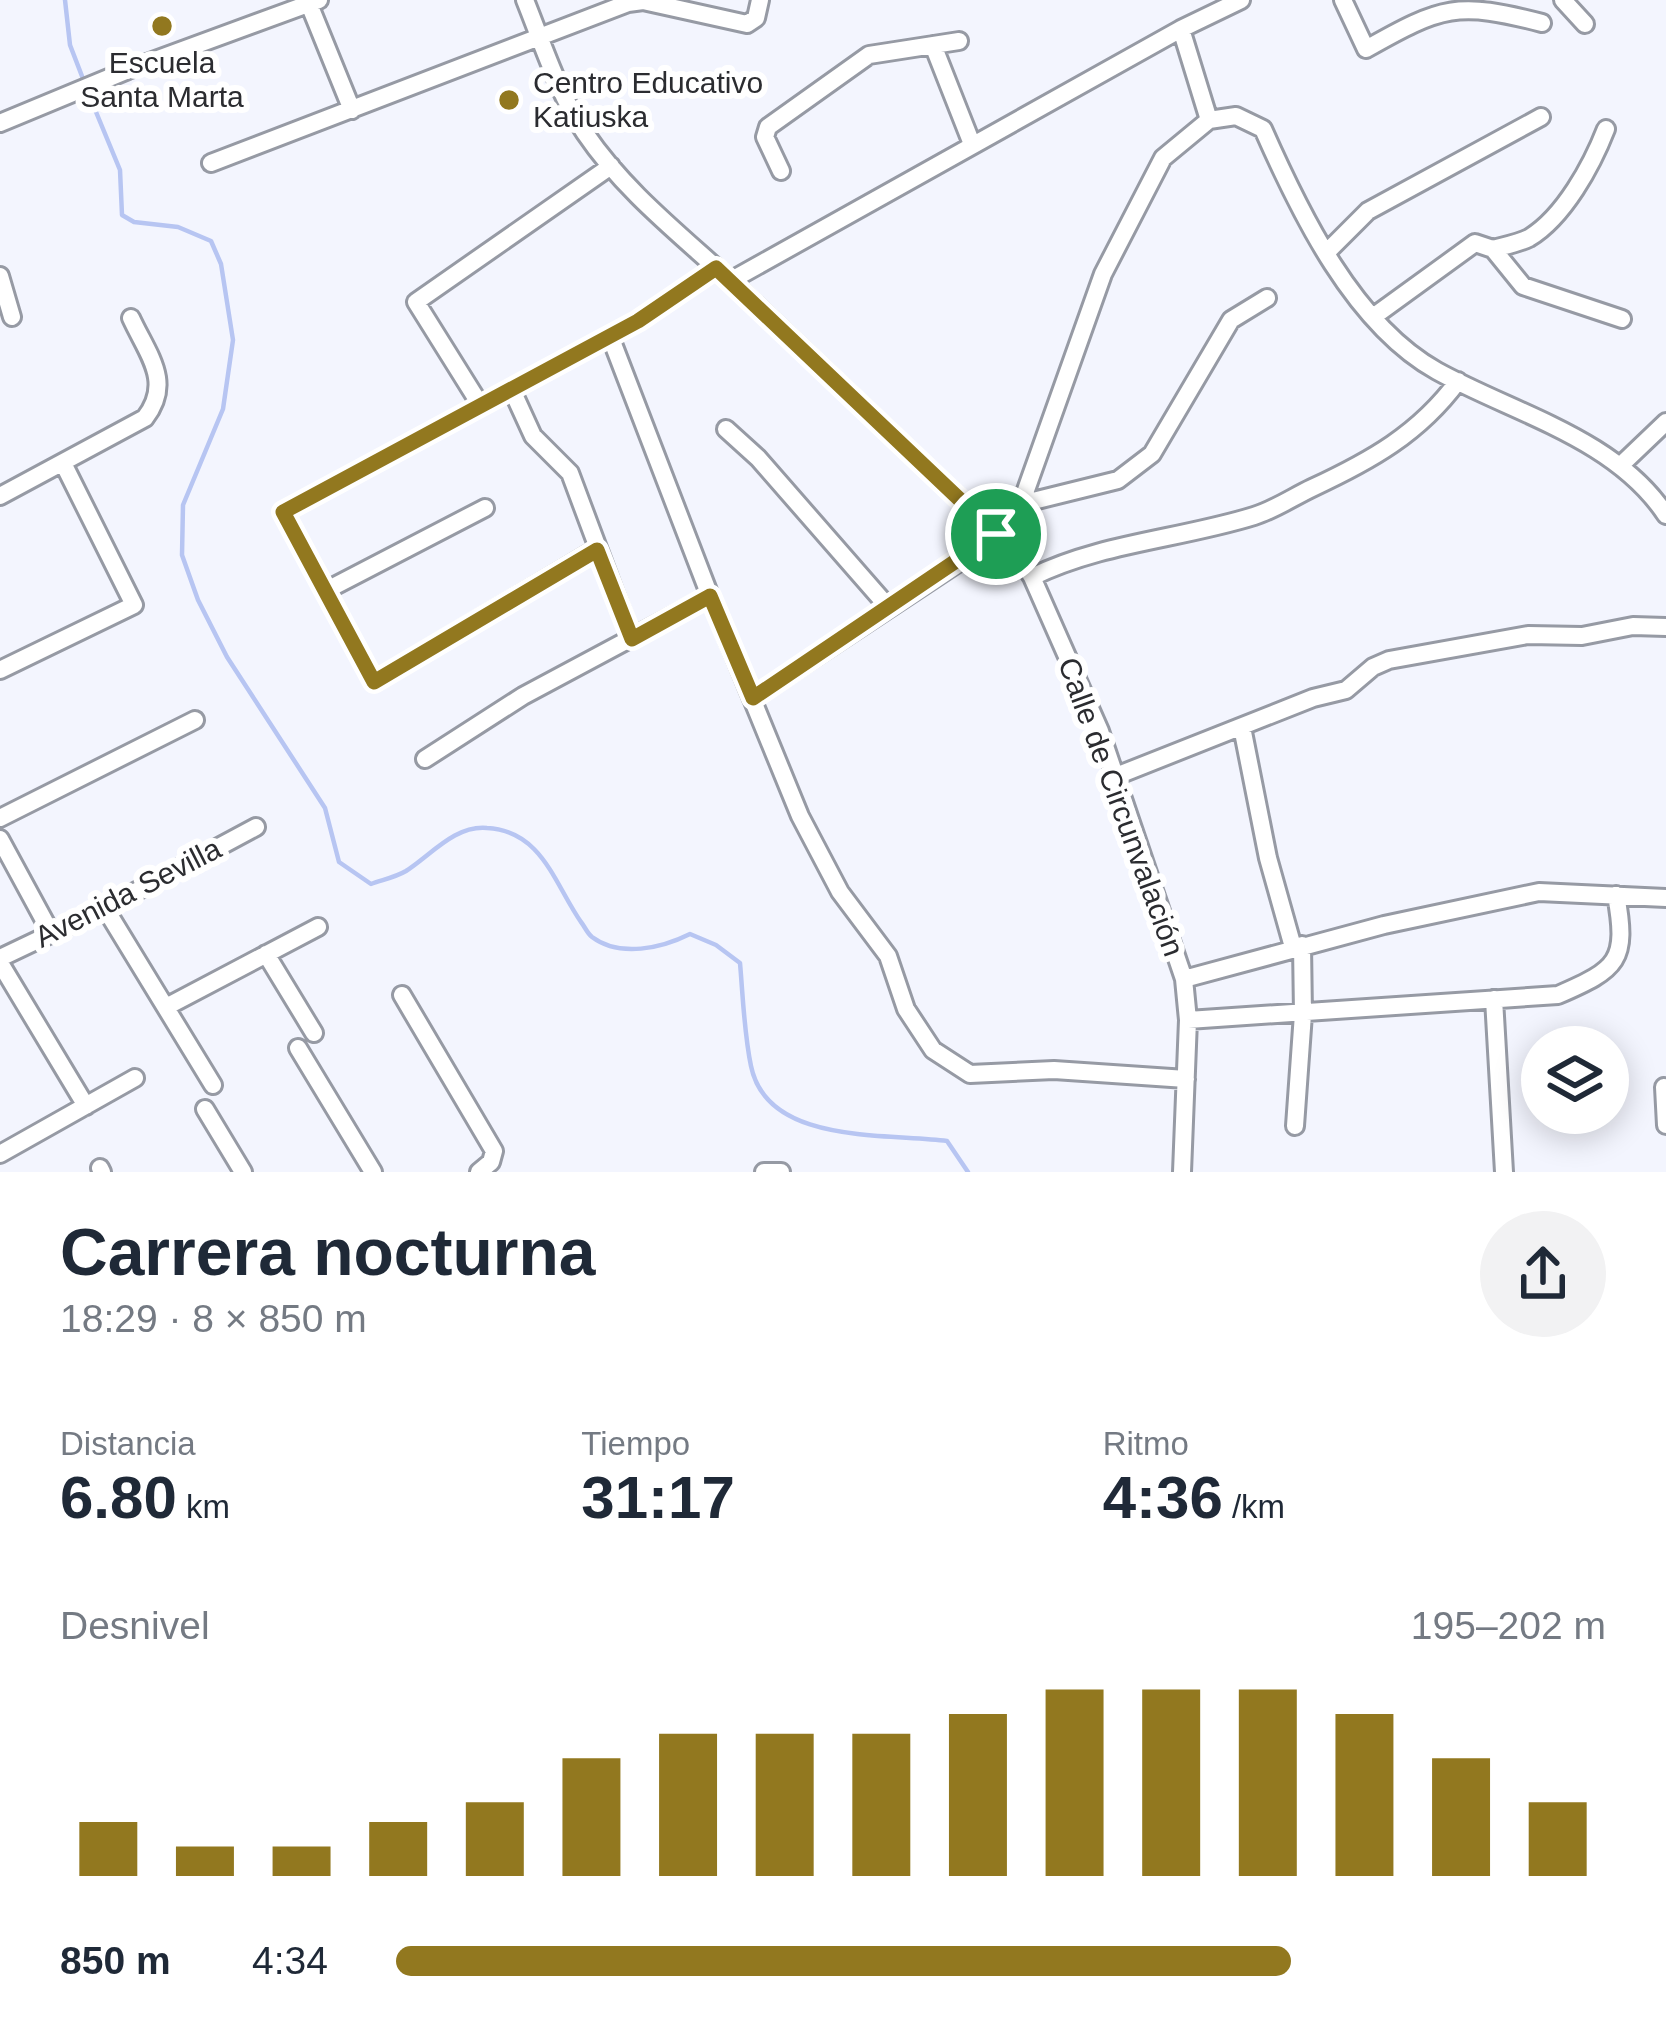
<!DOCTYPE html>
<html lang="es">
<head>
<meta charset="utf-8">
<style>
  :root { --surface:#fff; --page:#f2f2f3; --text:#1f2937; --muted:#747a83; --accent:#92781f }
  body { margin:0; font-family:Arial,sans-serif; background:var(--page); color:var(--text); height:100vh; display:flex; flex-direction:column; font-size:45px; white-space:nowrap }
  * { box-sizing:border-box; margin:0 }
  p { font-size:39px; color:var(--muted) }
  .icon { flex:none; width:66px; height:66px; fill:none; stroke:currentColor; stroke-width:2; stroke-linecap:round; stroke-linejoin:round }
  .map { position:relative; height:1172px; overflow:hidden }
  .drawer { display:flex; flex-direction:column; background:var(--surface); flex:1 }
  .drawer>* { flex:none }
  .buttons { position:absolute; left:1521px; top:1026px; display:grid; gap:24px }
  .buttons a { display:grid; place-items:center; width:108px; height:108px; border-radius:50%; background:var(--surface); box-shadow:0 6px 30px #0003; font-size:60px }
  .pin { position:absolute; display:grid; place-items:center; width:102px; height:102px; color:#fff; margin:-51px; border:6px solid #fff; border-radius:50%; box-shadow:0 3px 12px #0007 }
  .round { display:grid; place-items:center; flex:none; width:126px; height:126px; border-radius:63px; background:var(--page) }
  .overview { display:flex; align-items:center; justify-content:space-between; height:204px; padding:0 60px }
  h1 { font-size:66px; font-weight:700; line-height:90px }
  .metrics { display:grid; grid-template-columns:repeat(3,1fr); gap:18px; height:204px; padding:12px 60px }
  .metrics div { display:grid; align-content:center }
  .metrics b { font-size:60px; font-weight:700 }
  .metrics small { font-size:33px; font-weight:400 }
  .metrics p { font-size:33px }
  .chart { height:336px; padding:24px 60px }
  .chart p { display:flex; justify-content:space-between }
  .chart svg { width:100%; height:216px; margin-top:12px; stroke:var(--accent); stroke-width:6 }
  ul { padding:0 60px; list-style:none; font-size:39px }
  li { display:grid; grid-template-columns:192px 144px 1fr; align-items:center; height:90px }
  li i { height:30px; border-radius:15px; background:var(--accent) }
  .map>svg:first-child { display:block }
</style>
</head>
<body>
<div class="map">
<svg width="1666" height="1172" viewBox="0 0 1666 1172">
  <rect width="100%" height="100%" fill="#f3f5fe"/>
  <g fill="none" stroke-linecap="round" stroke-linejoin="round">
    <path stroke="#b7c5f2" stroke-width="4.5" d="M 65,0 L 70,45 L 85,84
      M 89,95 L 120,170 L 122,215 L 134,222 L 178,227 L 211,241 L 221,264 L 233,340 L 223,409 L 183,505 L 182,555 L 198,600 L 227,657 L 325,808 L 339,862 L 371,884 C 382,880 396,877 406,871 C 431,855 455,825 487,828 C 542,831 554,883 581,922 C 585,927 587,933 592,937 C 620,958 662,948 690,934 L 716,945 L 740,963 C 743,997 744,1033 751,1066 C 767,1145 886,1133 947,1141 L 968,1172"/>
    <g stroke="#969aa4" stroke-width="22">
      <path id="minor" d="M 525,0 C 543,45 558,93 585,133 C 625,192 681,235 733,283 C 828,373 923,464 1018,555 L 1032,577 L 1100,731 L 1184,979 L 1188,1020 L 1182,1172
        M 1343,0 L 1366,49 C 1442,6 1457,1 1542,23
        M 1563,0 L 1585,24
        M 309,4 L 352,110
        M 1181,29 L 1209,120
        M 933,45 L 972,144
        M 0,123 L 128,70 L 319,0
        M 211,163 L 628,3 L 643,1 L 747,24 L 756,18 L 760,0
        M 781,171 L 765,137 L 768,127 L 869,55 L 959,41
        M 1493,249 C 1504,246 1519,243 1529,238 C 1564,217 1592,165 1606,129
        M 1327,252 L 1368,211 L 1541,117
        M 0,276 L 12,317
        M 730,281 L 1181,29 L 1241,0
        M 1373,317 L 1475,243 L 1493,249 L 1523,286 L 1622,319
        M 610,336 L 710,596 L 800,816 L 840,892 L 888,956 L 906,1009 L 933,1050 L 970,1074 L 1054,1070 L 1186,1079
        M 512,390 L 533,436 L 570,473 L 632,639
        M 481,406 L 416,302 L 611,166
        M 726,429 L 758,458 L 889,608
        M 1622,464 L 1666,422
        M 0,496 L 145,418 C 173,382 148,355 131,318
        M 1021,504 L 1118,480 L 1152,454 L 1231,320 L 1267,298
        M 597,549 L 374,682 L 283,512 L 638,321 L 716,268
        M 1032,577 C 1101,543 1180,539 1254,516 C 1274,510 1293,497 1312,488 C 1370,461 1419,434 1458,381
        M 325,591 L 485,508
        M 0,670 L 134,605 L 64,465
        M 753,698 L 956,564 L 996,534 L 1021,504 L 1103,274 L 1163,158 L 1209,120 L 1236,116 L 1263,129 C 1300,213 1354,325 1437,371 C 1515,414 1615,438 1666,515
        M 1242,727 L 1268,858 L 1293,947
        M 425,759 L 523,696 L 710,596
        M 1116,776 L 1313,698 L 1346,690 L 1373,667 L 1389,660 L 1528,635 L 1582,636 L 1633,626 L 1666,627
        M 0,818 L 195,720
        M 0,839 L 51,933
        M 105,908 L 213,1085
        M 266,954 L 314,1033
        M 0,958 L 105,908 L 256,827
        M 0,963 L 86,1106
        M 1184,979 L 1384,925 L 1539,892 L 1666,898
        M 402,995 L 494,1151 L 491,1162 L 479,1172
        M 1494,999 L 1504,1172
        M 166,1007 L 318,927
        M 1188,1020 L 1558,995 C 1618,969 1628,961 1616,895
        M 298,1048 L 373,1172
        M 1664,1087 L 1666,1125
        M 205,1109 L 243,1172
        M 1295,1126 L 1303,1014 L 1302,945
        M 0,1154 L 135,1078
        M 100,1168 L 102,1172
        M 764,1172 L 781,1172"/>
    </g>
    <use href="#minor" stroke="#fff" stroke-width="16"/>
  </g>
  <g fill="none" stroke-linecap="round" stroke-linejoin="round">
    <g stroke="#fff" stroke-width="24">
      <path id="route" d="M 716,268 L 996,534 L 753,698 L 710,596 L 632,639 L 597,550 L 374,682 L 283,512 L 638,321 Z"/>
    </g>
    <use href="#route" stroke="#92781f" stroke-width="15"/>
  </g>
  <g fill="#92781f" stroke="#fff" stroke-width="4.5">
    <circle cx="162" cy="26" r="12"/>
    <circle cx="509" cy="100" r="12"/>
  </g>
  <g text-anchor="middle" stroke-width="12" stroke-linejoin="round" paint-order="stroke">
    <g font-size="30" fill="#2b2c30" stroke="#fff">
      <text x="162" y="73">Escuela<tspan x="162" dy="34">Santa Marta</tspan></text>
      <text x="533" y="93" text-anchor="start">Centro Educativo<tspan x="533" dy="34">Katiuska</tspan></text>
    </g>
    <g font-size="30" fill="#2b2c30" stroke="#fff">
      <text transform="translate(1121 807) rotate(70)" y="10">Calle de Circunvalación</text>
      <text transform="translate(128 893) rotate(-27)" y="10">Avenida Sevilla</text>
    </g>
  </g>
</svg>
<div class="buttons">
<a><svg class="icon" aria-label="layers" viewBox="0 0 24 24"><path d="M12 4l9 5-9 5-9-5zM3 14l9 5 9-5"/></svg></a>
</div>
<div class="pin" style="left:996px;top:534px;background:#1e9e55"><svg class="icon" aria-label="arrive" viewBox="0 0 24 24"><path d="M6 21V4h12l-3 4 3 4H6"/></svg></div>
</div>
<section class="drawer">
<div class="overview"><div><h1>Carrera nocturna</h1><p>18:29 · 8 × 850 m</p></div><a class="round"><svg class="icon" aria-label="share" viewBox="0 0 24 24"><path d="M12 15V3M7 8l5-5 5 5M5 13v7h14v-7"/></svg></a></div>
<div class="metrics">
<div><p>Distancia</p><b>6.80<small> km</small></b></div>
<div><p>Tiempo</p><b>31:17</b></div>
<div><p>Ritmo</p><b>4:36<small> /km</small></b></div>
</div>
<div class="chart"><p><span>Desnivel</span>195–202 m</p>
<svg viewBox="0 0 160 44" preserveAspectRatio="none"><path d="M5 44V33M15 44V38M25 44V38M35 44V33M45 44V29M55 44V20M65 44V15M75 44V15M85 44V15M95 44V11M105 44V6M115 44V6M125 44V6M135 44V11M145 44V20M155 44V29"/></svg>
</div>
<ul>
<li><b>850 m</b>4:34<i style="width:74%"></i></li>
</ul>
</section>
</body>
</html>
